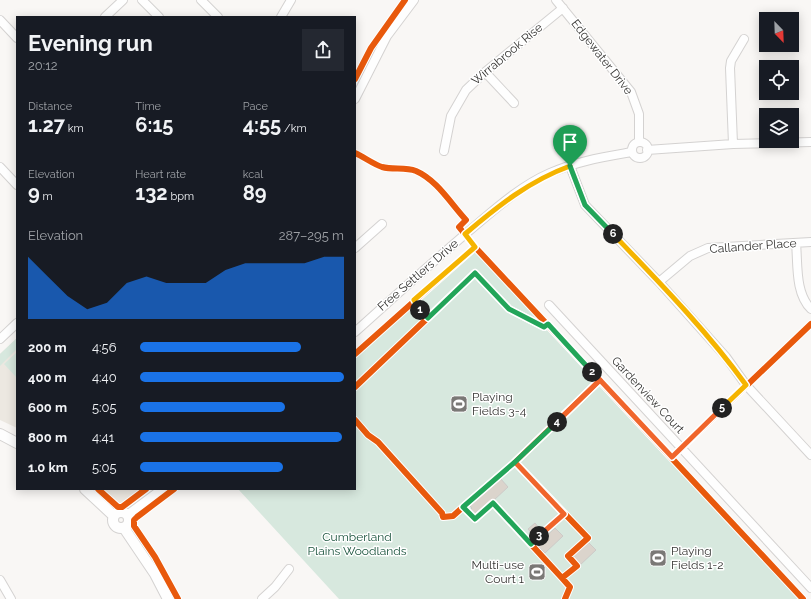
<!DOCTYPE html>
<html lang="en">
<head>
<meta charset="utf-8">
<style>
  :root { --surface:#171b24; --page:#242831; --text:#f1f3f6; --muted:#9ea1a6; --accent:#1a73e8 }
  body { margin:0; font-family:Raleway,sans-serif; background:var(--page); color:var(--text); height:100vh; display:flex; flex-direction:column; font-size:15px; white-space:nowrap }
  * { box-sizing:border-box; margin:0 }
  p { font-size:13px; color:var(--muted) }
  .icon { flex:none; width:22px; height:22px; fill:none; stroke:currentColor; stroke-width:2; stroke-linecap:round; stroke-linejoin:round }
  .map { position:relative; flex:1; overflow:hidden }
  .panel { position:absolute; left:16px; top:16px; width:340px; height:474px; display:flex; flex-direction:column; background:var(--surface); border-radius:0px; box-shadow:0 2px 10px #0003 }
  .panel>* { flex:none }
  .needle { width:26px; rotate:157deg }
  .controls { position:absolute; left:759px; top:12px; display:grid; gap:8px }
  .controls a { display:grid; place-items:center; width:40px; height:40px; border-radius:0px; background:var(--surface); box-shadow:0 2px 10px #0003; font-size:20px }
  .pin { position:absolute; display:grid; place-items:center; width:34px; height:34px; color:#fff; margin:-41px -17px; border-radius:50% 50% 50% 0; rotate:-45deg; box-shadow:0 0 4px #0007 }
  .pin .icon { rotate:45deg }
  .km { position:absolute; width:20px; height:20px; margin:-10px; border-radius:50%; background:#222; color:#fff; font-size:11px; line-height:20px; text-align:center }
  .round { display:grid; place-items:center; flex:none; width:42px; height:42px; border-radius:0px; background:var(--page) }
  .overview { display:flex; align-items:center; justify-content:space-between; height:68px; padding:0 12px }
  h1 { font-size:22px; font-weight:700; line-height:30px }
  .stats { display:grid; grid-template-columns:repeat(3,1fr); gap:6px; height:68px; padding:4px 12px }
  .stats div { display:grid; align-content:center }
  .stats b { font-size:20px; font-weight:700 }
  .stats small { font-size:11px; font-weight:400 }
  .stats p { font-size:11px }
  .chart { height:112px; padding:8px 12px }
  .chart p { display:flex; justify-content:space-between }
  .chart svg { width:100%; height:72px; margin-top:4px; fill:var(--accent); opacity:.7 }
  ul { padding:0 12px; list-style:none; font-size:13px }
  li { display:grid; grid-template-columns:64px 48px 1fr; align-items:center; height:30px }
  li i { height:10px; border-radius:5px; background:var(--accent) }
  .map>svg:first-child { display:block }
</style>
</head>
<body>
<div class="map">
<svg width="811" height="599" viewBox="0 0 811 599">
  <rect width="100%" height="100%" fill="#f9f7f5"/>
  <path fill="#ece8e1" d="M 17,338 L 17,428 L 0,420 L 0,354 Z
    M 103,489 L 143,489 L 124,503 L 118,504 Z"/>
  <path fill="#d7e8de" d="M 475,249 L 806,599 L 339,599 L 238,489 L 355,489 L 355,359 Z
    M 17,338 L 17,349 L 0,366 L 0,354 Z
    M 17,352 L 17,377 L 16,377 L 4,364 Z"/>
  <path fill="#dbd4cc" stroke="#cccac8" d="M 500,478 L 508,487 L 479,514 L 478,513 L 474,516 L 469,511 L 472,508 L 470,506 Z
    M 535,523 L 540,529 L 533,535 L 528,529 Z
    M 555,528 L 563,536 L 545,553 L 537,545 Z
    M 588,542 L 596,550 L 579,566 L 572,557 Z"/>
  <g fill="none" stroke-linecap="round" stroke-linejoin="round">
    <g stroke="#d4d2d1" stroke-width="10">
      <path id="minor" d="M 142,0 L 159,17
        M 201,0 L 218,17
        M 556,0 L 631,92 L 639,114 L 639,142
        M 105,17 L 123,0
        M 281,17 L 291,0
        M 0,20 L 17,38
        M 485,72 L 514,103
        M 355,99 L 387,36 L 414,0
        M632 150a8 8 0 1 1 16 0a8 8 0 1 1-16 0Z
        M 733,144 L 730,68 L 731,61 L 744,39
        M 647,150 L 733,144 L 811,142
        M 444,151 L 451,116 L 466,90 L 485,72 L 563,8
        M 570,166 L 585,205 L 659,282 L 726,357 L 746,385 L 811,455
        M 0,167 L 17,185
        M 796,243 C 798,265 795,293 811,309
        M 355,248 L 382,224
        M 659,282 L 690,256 L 708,248 L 811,242
        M 549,305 L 811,588
        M 355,332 C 393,298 430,264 469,231 C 494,210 520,186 550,173 C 577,161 604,157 632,152
        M 0,339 L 17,323
        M 127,515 L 162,489
        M 0,580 L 11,599
        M 262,599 L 275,587 L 289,569"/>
    </g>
    <g stroke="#d4d2d1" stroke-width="12">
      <path id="tertiary" d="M 0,434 L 17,443
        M 85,489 L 114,516
        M113 520a8 8 0 1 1 16 0a8 8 0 1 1-16 0Z
        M 124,528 L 155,574 L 168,599"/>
    </g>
    <use href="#minor" stroke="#fefefe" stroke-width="8"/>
    <use href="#tertiary" stroke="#fefefe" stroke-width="10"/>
    <g stroke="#fff" stroke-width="8">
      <path id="cycleway" d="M 355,79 L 371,48 L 405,0
        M 355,153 C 364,157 373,164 382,167 C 393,170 405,167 416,171 C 437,180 451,204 466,220 L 459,227 L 475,247 L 803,599
        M 355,354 L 475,247
        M 355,387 L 475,273 L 509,309 L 544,327 L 548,324
        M 355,420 L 368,435 L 378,442 L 442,513 L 443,517 L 453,516 L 463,507 L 475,519 L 493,503 L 562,578
        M 672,457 L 811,324
        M 98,489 L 118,507 L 122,507 L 146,489
        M 174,489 L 137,517 L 134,520 L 134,526 L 155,557 L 178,599
        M 463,507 L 515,462
        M 565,599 L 570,587 L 562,578 L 577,566 L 568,556 L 588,538 L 515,462 L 600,380"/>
    </g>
    <use href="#cycleway" stroke="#e8590c" stroke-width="6"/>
  </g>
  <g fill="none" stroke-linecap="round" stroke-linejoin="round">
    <g stroke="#fff" stroke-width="8">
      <path id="split-1" d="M 420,310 L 414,300 L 475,247 L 465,234 C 498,206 529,181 570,166"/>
    </g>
    <g stroke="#fff" stroke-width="8">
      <path id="split-2" d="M 420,310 L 428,318 L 475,273 L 509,309 L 544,327 L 548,324 L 592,372"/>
    </g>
    <g stroke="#fff" stroke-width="8">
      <path id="split-3" d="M 539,536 L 564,514 L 515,462 L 600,380 L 592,372"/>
    </g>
    <g stroke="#fff" stroke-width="8">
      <path id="split-4" d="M 539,536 L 531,544 L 493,503 L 475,519 L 463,507 L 515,462 L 557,422"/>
    </g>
    <g stroke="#fff" stroke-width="8">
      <path id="split-5" d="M 557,422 L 600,380 L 672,457 L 722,408"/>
    </g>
    <g stroke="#fff" stroke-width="8">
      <path id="split-6" d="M 613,234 C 659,282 707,331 746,385 L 722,408"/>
    </g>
    <g stroke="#fff" stroke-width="8">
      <path id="split-7" d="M 570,166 L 585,205 L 613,234"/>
    </g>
    <use href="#split-1" stroke="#f5b400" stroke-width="5"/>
    <use href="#split-2" stroke="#22a559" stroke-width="5"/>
    <use href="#split-3" stroke="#f0652b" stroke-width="5"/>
    <use href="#split-4" stroke="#22a559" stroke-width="5"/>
    <use href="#split-5" stroke="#f0652b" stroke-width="5"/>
    <use href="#split-6" stroke="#f5b400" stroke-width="5"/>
    <use href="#split-7" stroke="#22a559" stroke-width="5"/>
  </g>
  <defs>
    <g id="stadium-square" transform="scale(0.9)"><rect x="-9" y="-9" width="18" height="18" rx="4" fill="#7a7876" stroke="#fff"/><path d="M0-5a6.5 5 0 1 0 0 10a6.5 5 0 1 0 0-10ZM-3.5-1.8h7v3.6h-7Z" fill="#fff"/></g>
  </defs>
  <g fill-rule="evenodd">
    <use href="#stadium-square" x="459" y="404"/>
    <use href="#stadium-square" x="658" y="558"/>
    <use href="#stadium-square" x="537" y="572"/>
  </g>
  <g text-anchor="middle" stroke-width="3" stroke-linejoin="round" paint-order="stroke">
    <g font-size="12" fill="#353432" stroke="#fff">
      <text transform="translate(507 54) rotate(-40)" y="4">Wirrabrook Rise</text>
      <text transform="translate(602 57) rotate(52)" y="4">Edgewater Drive</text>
      <text transform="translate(753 246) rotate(-4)" y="4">Callander Place</text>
      <text transform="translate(418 275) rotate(-41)" y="4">Free Settlers Drive</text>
      <text transform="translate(648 395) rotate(47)" y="4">Gardenview Court</text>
    </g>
    <g font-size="12" fill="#353432" stroke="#fff" text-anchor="start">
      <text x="472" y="401">Playing<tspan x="472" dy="14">Fields 3-4</tspan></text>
      <text x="671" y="555">Playing<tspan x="671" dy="14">Fields 1-2</tspan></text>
      <text x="524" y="569" text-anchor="end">Multi-use<tspan x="524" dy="14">Court 1</tspan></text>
    </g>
    <g font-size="12" fill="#17513a" stroke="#fff">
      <text x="357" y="541">Cumberland<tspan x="357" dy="14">Plains Woodlands</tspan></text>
    </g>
  </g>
</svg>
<div class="controls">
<a><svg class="needle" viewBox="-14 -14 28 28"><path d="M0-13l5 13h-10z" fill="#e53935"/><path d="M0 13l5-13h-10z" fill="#9ea1a6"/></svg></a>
<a><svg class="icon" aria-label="locate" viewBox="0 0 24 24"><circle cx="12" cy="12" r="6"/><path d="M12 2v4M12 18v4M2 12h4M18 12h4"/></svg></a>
<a><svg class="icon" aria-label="layers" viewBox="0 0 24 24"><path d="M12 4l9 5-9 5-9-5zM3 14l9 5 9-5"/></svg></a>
</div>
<div class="pin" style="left:570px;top:166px;background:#1e9e55"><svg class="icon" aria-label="arrive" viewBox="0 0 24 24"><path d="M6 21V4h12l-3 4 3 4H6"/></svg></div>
<b class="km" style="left:420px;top:310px">1</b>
<b class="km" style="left:592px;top:372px">2</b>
<b class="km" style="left:539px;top:536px">3</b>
<b class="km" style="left:557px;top:422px">4</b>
<b class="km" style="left:722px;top:408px">5</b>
<b class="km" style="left:613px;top:234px">6</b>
<section class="panel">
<div class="overview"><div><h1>Evening run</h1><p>20:12</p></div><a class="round"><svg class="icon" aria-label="share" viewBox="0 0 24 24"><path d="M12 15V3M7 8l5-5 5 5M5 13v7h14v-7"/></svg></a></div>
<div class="stats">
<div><p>Distance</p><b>1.27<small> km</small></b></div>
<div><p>Time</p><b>6:15</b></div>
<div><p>Pace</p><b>4:55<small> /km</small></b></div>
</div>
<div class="stats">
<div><p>Elevation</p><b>9<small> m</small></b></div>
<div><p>Heart rate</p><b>132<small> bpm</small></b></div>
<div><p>kcal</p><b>89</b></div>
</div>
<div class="chart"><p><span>Elevation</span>287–295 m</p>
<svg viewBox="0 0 160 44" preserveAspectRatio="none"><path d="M0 44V6L10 18L20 30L30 38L40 34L50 22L60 18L70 22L80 22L90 22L100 14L110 10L120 10L130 10L140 10L150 6L160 6V44z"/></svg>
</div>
<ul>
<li><b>200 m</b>4:56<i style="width:79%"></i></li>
<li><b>400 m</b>4:40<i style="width:100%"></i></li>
<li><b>600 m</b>5:05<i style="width:71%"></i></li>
<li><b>800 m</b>4:41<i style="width:99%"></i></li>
<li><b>1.0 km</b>5:05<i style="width:70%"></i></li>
</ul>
</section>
</div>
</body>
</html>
